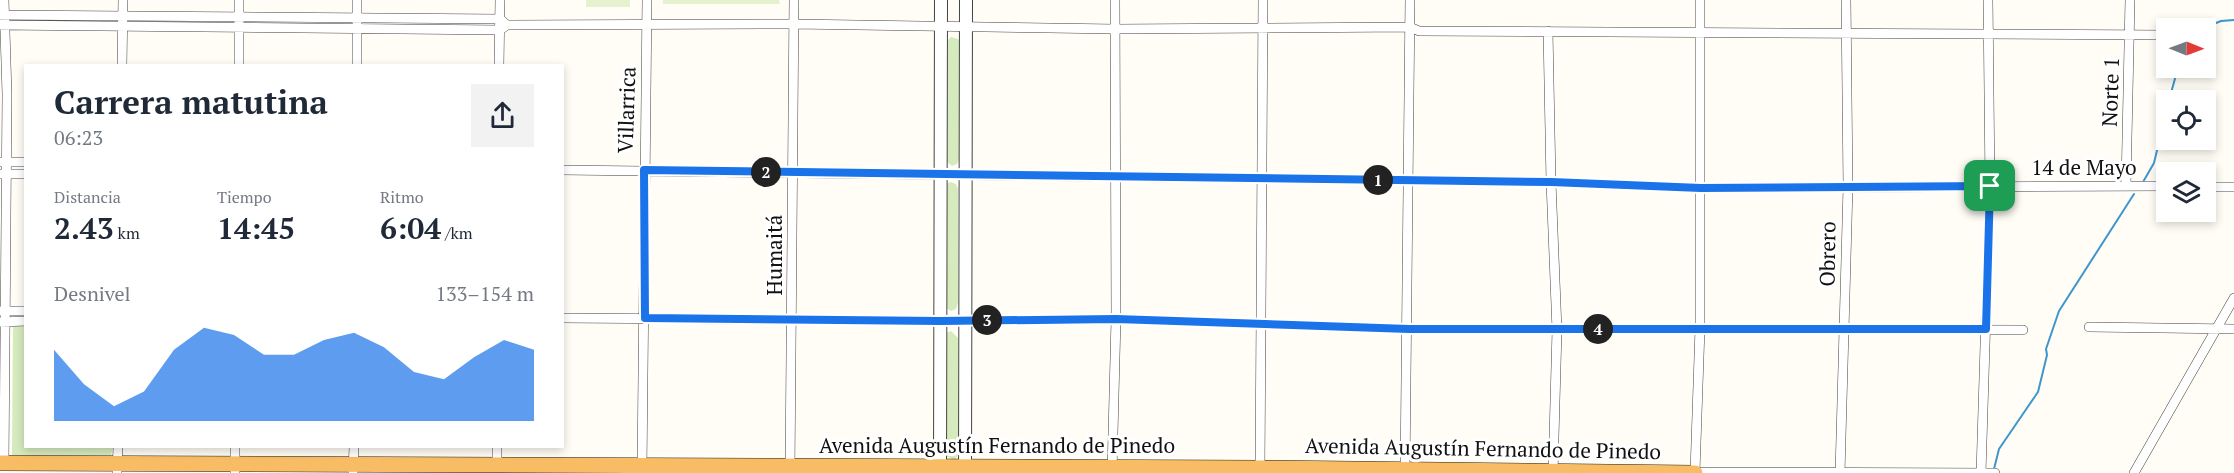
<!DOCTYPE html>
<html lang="es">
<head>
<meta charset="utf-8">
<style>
  :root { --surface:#fff; --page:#f2f2f3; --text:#1f2937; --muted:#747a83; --accent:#1a73e8 }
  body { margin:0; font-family:"PT Serif",serif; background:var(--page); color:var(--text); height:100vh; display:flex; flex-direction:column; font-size:22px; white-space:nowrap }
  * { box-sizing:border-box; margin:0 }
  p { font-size:20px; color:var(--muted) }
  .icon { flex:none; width:33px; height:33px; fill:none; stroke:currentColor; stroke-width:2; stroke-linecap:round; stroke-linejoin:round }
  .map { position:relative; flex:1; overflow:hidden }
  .panel { position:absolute; left:24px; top:64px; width:540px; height:384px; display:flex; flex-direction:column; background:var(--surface); border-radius:0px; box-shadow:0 3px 9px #0003 }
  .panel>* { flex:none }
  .needle { width:39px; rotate:91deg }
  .controls { position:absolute; left:2156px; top:18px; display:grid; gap:12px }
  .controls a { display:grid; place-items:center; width:60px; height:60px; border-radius:0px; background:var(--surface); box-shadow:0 3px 9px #0003; font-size:30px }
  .pin { position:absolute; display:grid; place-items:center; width:51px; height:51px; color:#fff; margin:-26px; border-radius:12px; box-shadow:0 3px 9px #0006 }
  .km { position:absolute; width:30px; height:30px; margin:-15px; border-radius:50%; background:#222; color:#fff; font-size:16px; line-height:30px; text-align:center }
  .round { display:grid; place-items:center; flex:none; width:63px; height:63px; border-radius:0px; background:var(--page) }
  .summary { display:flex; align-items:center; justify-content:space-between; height:102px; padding:0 30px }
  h1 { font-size:33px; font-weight:700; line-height:45px }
  .figures { display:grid; grid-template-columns:repeat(3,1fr); gap:9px; height:102px; padding:6px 30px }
  .figures div { display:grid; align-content:center }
  .figures b { font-size:30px; font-weight:700 }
  .figures small { font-size:16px; font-weight:400 }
  .figures p { font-size:16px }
  .chart { height:168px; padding:12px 30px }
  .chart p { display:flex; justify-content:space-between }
  .chart svg { width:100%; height:108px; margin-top:6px; fill:var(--accent); opacity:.7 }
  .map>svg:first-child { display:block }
</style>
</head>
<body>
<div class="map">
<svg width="2234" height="473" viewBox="0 0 2234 473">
  <rect width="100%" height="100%" fill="#fffdf5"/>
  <path fill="#d5ebbd" d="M 951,37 L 958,39 L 961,44 L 959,159 L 957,164 L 952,166 L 946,161 L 947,41 Z
    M 951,182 L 956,184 L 958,189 L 958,303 L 956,309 L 951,311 L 946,308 L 946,184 Z
    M 13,326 L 25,326 L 26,447 L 113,447 L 111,455 L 12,455 Z
    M 951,331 L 958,338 L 959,453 L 955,460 L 945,456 L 946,333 Z"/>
  <path fill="#e6f2cf" d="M 586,0 L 630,0 L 630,7 L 586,7 Z
    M 663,0 L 779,0 L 780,4 L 663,4 Z"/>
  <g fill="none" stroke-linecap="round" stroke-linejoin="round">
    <path stroke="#3f96cf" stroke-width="2" d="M 2204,28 L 2221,21 L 2234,20
      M 2169,100 L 2178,68
      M 2143,182 L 2154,163 L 2166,112
      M 1994,469 L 1999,449 L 2038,392 L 2047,355 L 2046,349 L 2059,311 L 2134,194"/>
    <g stroke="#444" stroke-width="10">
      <path id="minor" d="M 1700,0 L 1700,328 L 1695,472 L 1995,473
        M 0,15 L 500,19 L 507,25
        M 0,25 L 500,30 L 507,25 L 794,24 L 1115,29 L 1410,27 L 1419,31 L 2166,35
        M 1548,31 L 1551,182 L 1557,330 L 1553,473
        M 122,66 L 123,0
        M 239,66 L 239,0
        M 357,66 L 357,0
        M 499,66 L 500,0
        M 1,162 L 26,162
        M 562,170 L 1551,182 L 1701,188 L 2166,186
        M 0,174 L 26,174
        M 2126,185 L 2130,0
        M 2205,187 L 2234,187
        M 1,311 L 26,311
        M 562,318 L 941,321 L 1116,319 L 1409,329 L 2023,330
        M 0,322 L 26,321
        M 2089,327 L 2234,329
        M 497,447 L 497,465
        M 4,463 L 7,94 L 4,0
        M 642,469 L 647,0
        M 790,471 L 794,0
        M 1260,471 L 1263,0
        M 1112,472 L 1116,319 L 1115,0
        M 117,473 L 118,447
        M 235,473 L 235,447
        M 353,473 L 354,447
        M 1405,473 L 1410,0
        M 1840,473 L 1848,187 L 1846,0
        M 1981,473 L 1990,186 L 1988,0
        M 2134,473 L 2234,298"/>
    </g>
    <g stroke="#444" stroke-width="14">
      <path id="tertiary" d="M 940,473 L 941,0
        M 965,473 L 966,0"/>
    </g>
    <g stroke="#222" stroke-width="16">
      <path id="trunk" d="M 0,463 L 1261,468 L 1695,473"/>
    </g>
    <use href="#minor" stroke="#fff" stroke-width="9"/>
    <use href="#tertiary" stroke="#fff" stroke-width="12"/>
    <use href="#trunk" stroke="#f7bc64" stroke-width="15"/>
  </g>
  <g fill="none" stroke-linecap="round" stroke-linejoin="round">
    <g stroke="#fff" stroke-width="12">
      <path id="route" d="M 644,170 L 1551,182 L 1701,188 L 1990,186 L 1986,329 L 1409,329 L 1116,319 L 940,321 L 645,318 Z"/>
    </g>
    <use href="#route" stroke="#1a73e8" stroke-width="8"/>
  </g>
  <g text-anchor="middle" stroke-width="6" stroke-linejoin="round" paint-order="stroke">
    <g font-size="21" fill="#111" stroke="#fff">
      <text transform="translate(2111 92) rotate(-88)" y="7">Norte 1</text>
      <text transform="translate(627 110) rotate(-88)" y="7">Villarrica</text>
      <text x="2084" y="175">14 de Mayo</text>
      <text transform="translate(1828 254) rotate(-89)" y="7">Obrero</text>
      <text transform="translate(775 255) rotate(-90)" y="7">Humaitá</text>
      <text x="997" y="453">Avenida Augustín Fernando de Pinedo</text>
      <text transform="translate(1483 449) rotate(1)" y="7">Avenida Augustín Fernando de Pinedo</text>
    </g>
  </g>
</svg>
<div class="controls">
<a><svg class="needle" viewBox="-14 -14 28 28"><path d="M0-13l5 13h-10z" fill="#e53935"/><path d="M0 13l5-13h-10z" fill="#747a83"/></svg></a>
<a><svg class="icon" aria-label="locate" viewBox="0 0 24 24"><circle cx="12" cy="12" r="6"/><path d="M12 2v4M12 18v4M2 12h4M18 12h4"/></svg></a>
<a><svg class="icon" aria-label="layers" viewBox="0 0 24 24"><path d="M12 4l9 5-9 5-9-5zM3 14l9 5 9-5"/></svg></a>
</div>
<div class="pin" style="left:1990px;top:186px;background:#1e9e55"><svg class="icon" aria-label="arrive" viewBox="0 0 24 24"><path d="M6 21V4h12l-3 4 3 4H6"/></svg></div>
<b class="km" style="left:1378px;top:180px">1</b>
<b class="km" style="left:766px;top:172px">2</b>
<b class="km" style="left:987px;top:320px">3</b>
<b class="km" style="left:1598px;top:329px">4</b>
<section class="panel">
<div class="summary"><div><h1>Carrera matutina</h1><p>06:23</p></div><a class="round"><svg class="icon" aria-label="share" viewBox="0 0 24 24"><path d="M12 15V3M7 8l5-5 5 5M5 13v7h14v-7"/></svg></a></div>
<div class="figures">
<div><p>Distancia</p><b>2.43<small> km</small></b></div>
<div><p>Tiempo</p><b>14:45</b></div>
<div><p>Ritmo</p><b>6:04<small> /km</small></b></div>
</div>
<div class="chart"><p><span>Desnivel</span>133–154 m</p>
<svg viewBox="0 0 160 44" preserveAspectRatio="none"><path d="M0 44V15L10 29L20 38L30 32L40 15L50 6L60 9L70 17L80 17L90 11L100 8L110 14L120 24L130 27L140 18L150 11L160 15V44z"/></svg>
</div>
</section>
</div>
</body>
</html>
